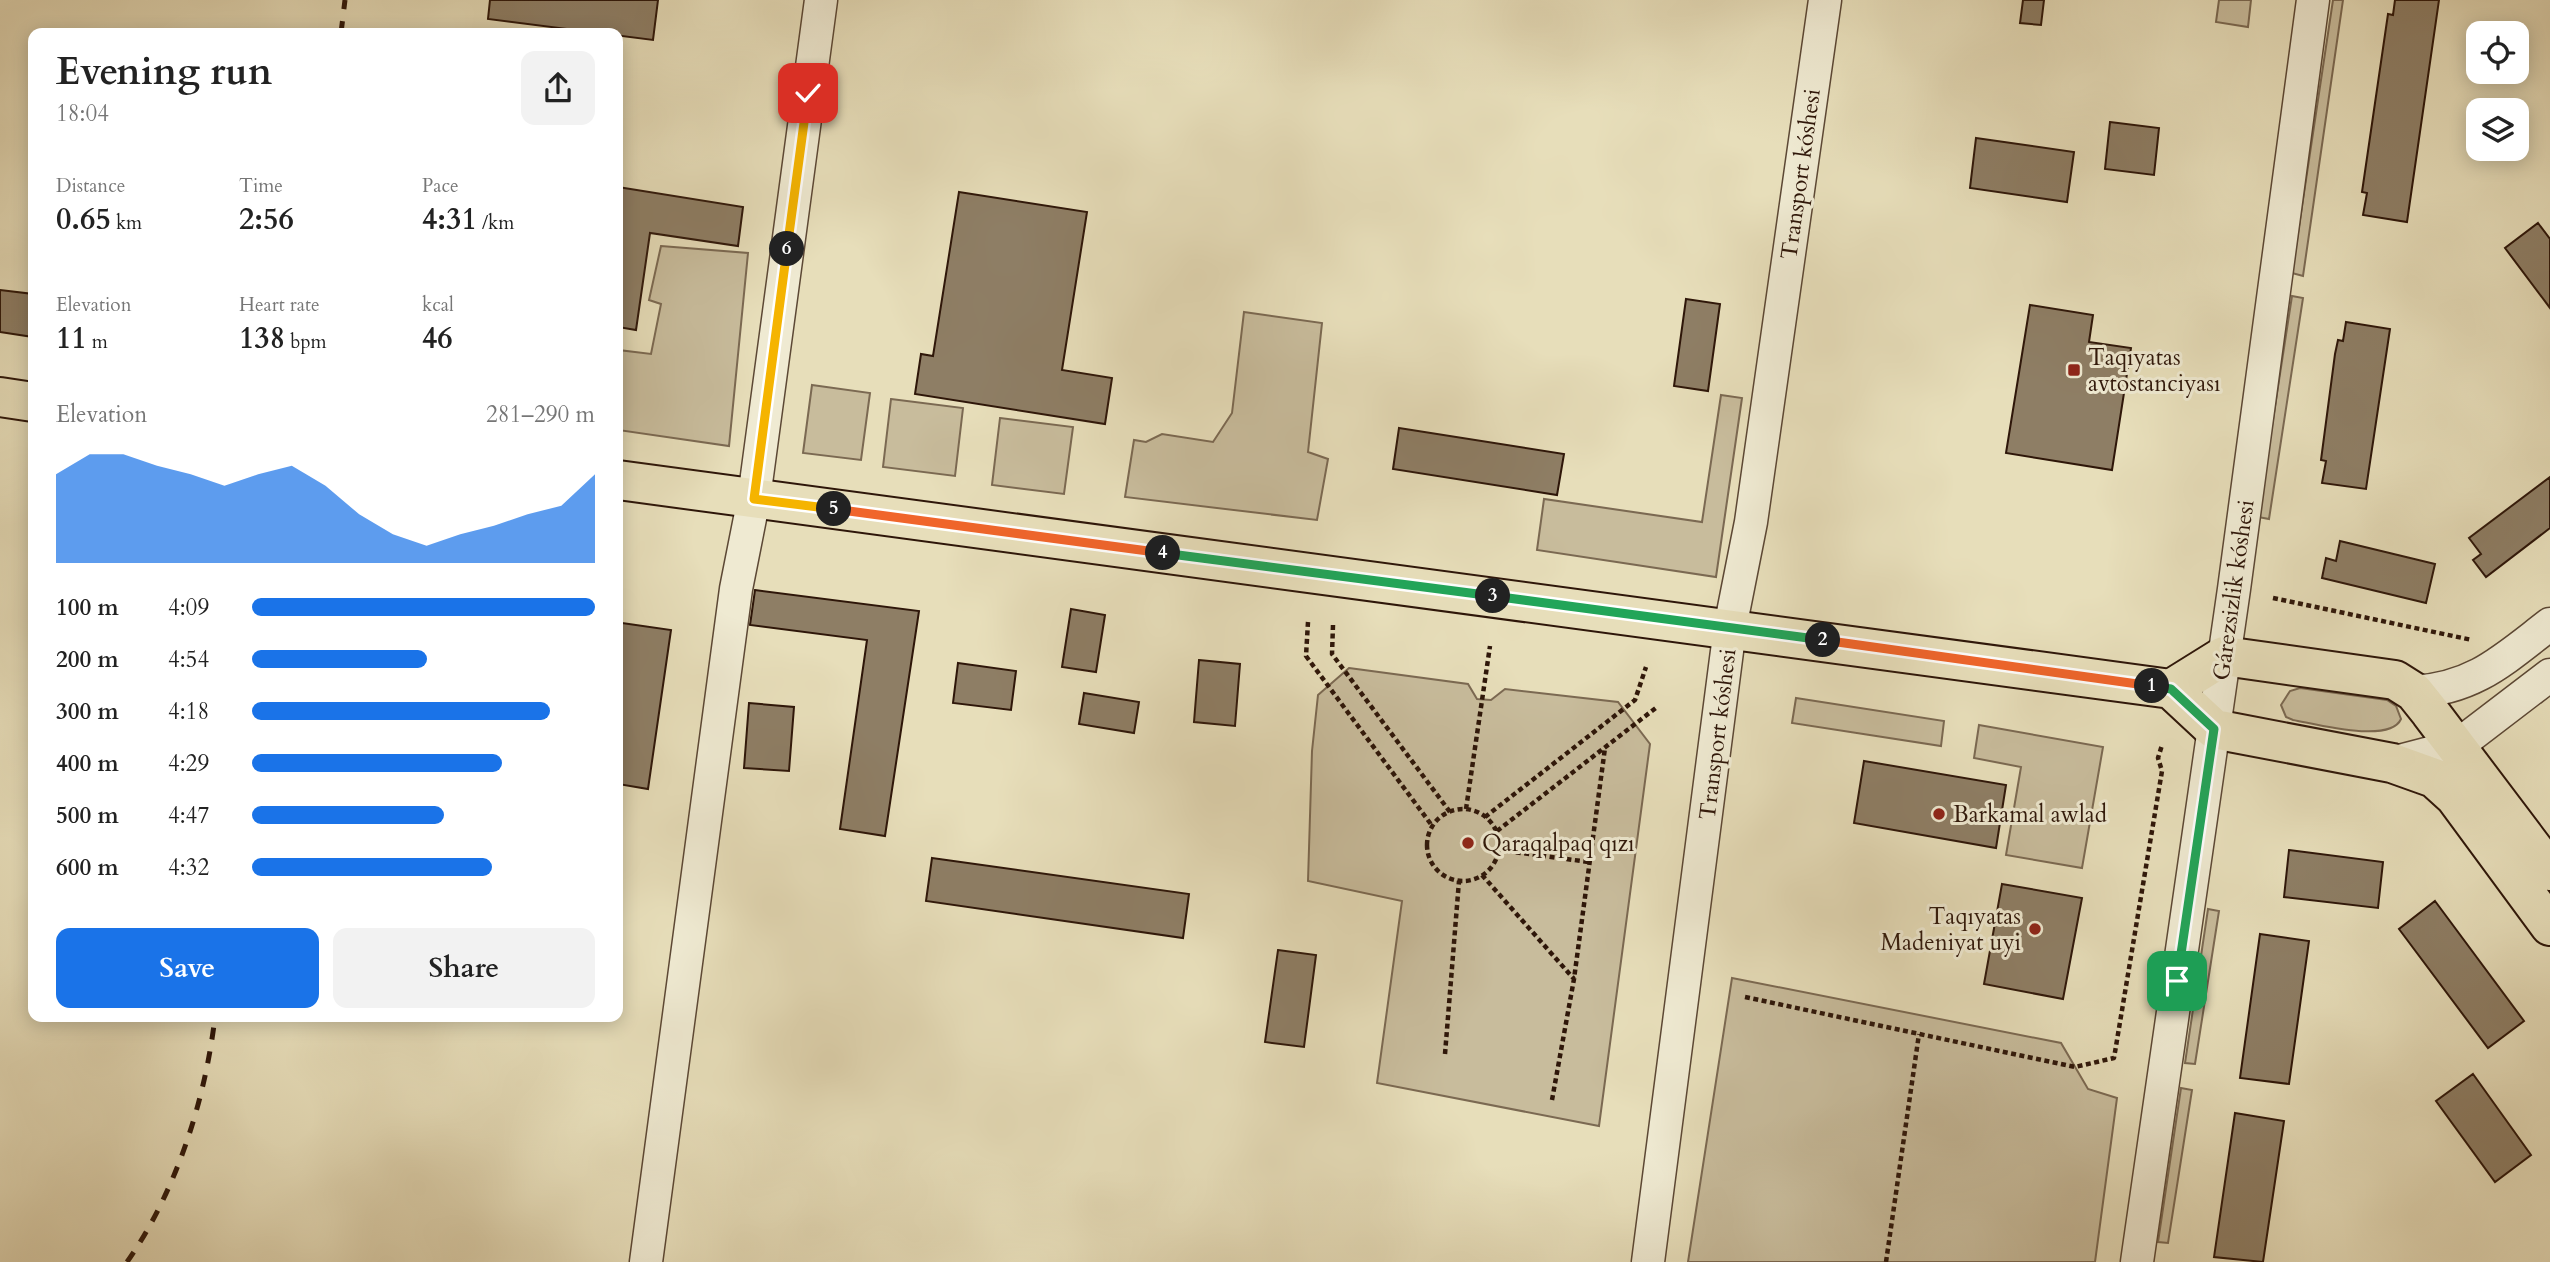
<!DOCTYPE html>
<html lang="en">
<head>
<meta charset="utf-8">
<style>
  :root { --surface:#fff; --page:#f2f2f2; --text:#222; --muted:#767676; --accent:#1a73e8 }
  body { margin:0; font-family:Cardo,serif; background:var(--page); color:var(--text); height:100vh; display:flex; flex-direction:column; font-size:26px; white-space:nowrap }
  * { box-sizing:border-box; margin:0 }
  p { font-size:23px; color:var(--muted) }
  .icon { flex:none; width:38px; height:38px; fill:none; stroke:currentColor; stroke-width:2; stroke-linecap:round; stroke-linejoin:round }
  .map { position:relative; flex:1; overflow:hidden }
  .panel { position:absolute; left:28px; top:28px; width:595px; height:994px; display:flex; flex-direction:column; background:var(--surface); border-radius:14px; box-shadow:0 4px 18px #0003 }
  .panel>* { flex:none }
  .controls { position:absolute; left:2466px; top:21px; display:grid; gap:14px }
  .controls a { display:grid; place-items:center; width:63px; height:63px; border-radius:14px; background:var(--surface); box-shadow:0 4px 18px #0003; font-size:35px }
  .pin { position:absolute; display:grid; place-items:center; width:60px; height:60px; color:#fff; margin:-30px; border-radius:14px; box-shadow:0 4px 10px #0006 }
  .km { position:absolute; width:35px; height:35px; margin:-18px; border-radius:50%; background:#222; color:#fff; font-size:19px; line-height:35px; text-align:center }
  .round { display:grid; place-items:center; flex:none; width:74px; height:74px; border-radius:14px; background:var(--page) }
  .head { display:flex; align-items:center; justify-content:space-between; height:119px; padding:0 28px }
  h1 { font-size:38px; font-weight:600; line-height:52px }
  .metrics { display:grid; grid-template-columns:repeat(3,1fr); gap:10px; height:119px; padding:7px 28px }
  .metrics div { display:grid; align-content:center }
  .metrics b { font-size:30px; font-weight:600 }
  .metrics small { font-size:19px; font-weight:400 }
  .metrics p { font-size:19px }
  .chart { height:196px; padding:14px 28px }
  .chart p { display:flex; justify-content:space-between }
  .chart svg { width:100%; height:126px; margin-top:7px; fill:var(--accent); opacity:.7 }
  .cta { display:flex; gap:14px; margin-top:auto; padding:14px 28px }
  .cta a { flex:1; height:80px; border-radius:14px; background:var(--accent); color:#fff; font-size:28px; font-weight:600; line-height:80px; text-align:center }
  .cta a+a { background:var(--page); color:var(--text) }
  ul { padding:0 28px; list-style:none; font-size:23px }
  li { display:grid; grid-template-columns:112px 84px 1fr; align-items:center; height:52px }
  li i { height:18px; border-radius:9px; background:var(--accent) }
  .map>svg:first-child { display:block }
</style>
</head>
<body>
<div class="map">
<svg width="2550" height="1262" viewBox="0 0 2550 1262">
  <rect width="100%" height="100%" fill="#e7deba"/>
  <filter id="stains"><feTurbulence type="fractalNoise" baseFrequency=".00286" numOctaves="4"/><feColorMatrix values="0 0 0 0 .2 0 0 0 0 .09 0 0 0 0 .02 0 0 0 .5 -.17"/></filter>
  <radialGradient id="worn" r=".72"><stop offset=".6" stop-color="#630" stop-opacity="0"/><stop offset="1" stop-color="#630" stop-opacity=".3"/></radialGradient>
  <path fill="#c8bc9c" stroke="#7b6952" stroke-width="2" d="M 2219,0 L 2251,0 L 2248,27 L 2216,22 Z
    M 2333,0 L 2343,0 L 2303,276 L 2292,273 Z
    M 661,246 L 748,253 L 729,446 L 618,430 L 618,350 L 651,354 L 661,304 L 649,300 Z
    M 2292,296 L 2303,298 L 2269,519 L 2258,517 Z
    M 1244,312 L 1322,323 L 1308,452 L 1328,459 L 1317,520 L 1125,497 L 1134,440 L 1146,442 L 1162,434 L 1213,442 L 1232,413 Z
    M 812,385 L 870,393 L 861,460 L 803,453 Z
    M 1721,395 L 1742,398 L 1716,577 L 1537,550 L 1544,499 L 1702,522 Z
    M 891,399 L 963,408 L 955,476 L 883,467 Z
    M 1000,418 L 1073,427 L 1064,494 L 992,485 Z
    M 1349,668 L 1468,684 L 1477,699 L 1491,700 L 1505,689 L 1618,702 L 1650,744 L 1599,1126 L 1377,1083 L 1402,901 L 1308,881 L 1312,751 L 1318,695 Z
    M 2300,688 L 2387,700 L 2396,706 L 2401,719 C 2390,744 2316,724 2293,720 L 2286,717 L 2281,705 L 2290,691 Z
    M 1796,698 L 1944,721 L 1941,746 L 1792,723 Z
    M 1979,725 L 2103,747 L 2082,868 L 2006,855 L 2021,767 L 1974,758 Z
    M 2208,909 L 2219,911 L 2195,1064 L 2185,1063 Z
    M 1732,978 L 2061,1043 L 2088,1089 L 2117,1098 L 2095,1262 L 1688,1262 Z
    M 2181,1088 L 2192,1090 L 2168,1243 L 2158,1242 Z"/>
  <path fill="#8e7e65" stroke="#2e1609" stroke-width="2" d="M 490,0 L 658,0 L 653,40 L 488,19 Z
    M 2023,0 L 2044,0 L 2041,25 L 2020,23 Z
    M 2395,0 L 2439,0 L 2407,222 L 2363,215 L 2367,193 L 2362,192 L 2388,14 L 2393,15 Z
    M 2110,122 L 2159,128 L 2154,175 L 2105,169 Z
    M 1976,138 L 2074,152 L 2067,202 L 1970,188 Z
    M 618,187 L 743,207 L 738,246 L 650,233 L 636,330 L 618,327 Z
    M 959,192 L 1087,212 L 1062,370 L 1112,378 L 1105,424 L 915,394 L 921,354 L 933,356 Z
    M 2538,223 L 2550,239 L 2550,308 L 2505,248 Z
    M 0,290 L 33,294 L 33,337 L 0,332 Z
    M 1686,299 L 1720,304 L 1708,391 L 1674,386 Z
    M 2030,305 L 2093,315 L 2089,342 L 2131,348 L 2112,470 L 2006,453 Z
    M 2346,322 L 2390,329 L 2366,489 L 2322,483 L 2326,461 L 2321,460 L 2335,354 L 2338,340 L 2343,341 Z
    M 1399,428 L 1564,454 L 1557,495 L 1393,469 Z
    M 2550,477 L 2550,528 L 2486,577 L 2473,560 L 2481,554 L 2469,538 Z
    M 2340,541 L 2435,564 L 2426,603 L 2322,578 L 2326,558 L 2336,561 Z
    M 755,590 L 919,611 L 885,836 L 840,829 L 867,640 L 750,625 Z
    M 1071,609 L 1105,615 L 1096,672 L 1062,667 Z
    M 622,623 L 671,630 L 648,789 L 618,784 L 618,653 Z
    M 1199,660 L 1240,664 L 1235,726 L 1194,722 Z
    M 958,663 L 1016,671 L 1011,710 L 953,703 Z
    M 1084,693 L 1139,702 L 1134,733 L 1079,724 Z
    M 749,703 L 794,707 L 789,771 L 744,768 Z
    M 1864,761 L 2006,785 L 1996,848 L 1854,823 Z
    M 2289,850 L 2383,862 L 2378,908 L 2284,897 Z
    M 932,858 L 1189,894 L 1183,938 L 926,901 Z
    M 2002,884 L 2082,898 L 2063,999 L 1984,984 Z
    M 2435,901 L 2524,1021 L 2488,1048 L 2399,929 Z
    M 2260,934 L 2309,941 L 2289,1084 L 2240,1078 Z
    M 1278,950 L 1316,955 L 1304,1047 L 1265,1042 Z
    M 2473,1074 L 2531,1155 L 2495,1182 L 2436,1101 Z
    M 2235,1113 L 2284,1121 L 2263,1262 L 2214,1257 Z"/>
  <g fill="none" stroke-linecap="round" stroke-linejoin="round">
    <g stroke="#5c4835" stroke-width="35">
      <path id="minor" d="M 2414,692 C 2475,688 2503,660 2550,624
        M 2392,763 L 2457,746 L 2550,675
        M 646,1262 L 736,589 L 754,498 L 821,0
        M 1648,1262 L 1730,628 L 1751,522 L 1825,0
        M 2137,1262 L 2234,589 L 2313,0"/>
    </g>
    <g stroke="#2e1609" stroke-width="42">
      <path id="major" d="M 0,397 L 33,402
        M 618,480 L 2171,689
        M 2171,689 L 2224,656 L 2395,680 L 2414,692 L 2430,712 L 2550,871
        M 2171,689 L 2214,729 L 2392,763 L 2434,778 L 2455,797 L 2550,926"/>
    </g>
    <path stroke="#2e1609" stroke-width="4.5" stroke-dasharray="5 3.5" stroke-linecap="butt" d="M 2273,598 L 2472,640
      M 1308,622 L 1306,656 L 1433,827
      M 1333,625 L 1332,654 L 1450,812
      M 1466,809 L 1490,646
      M1427 845a36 36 0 1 1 72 0a36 36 0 1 1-72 0Z
      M 1485,817 L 1635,700 L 1646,667
      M 1497,831 L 1657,707
      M 1499,850 L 1589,862
      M 1482,875 L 1574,979
      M 1745,997 L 2075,1067 L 2114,1058 L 2162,771 L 2158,758 L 2162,745
      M 1445,1054 L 1459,881
      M 1552,1100 L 1574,979 L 1605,748
      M 1886,1262 L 1919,1034"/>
    <use href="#minor" stroke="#efead2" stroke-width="32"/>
    <use href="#major" stroke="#e7deba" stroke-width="38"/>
    <path stroke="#2e1609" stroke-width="5" stroke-dasharray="12 12" stroke-linecap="butt" d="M 341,33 L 345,0
      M 127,1262 C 176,1192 205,1101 215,1017"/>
  </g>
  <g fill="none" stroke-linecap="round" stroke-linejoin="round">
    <g stroke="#fff" stroke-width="14">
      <path id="split-1" d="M 2152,686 L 2171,689 L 2214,729 L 2177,981"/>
    </g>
    <g stroke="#fff" stroke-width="14">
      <path id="split-2" d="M 1823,640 L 2152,686"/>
    </g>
    <g stroke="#fff" stroke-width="14">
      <path id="split-3" d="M 1493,596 L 1823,640"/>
    </g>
    <g stroke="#fff" stroke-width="14">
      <path id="split-4" d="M 1163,553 L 1493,596"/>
    </g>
    <g stroke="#fff" stroke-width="14">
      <path id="split-5" d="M 834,509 L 1163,553"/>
    </g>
    <g stroke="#fff" stroke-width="14">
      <path id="split-6" d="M 787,249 L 754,499 L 834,509"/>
    </g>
    <g stroke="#fff" stroke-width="14">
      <path id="split-7" d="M 787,249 L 808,93"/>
    </g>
    <use href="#split-1" stroke="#22a559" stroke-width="9"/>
    <use href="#split-2" stroke="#f0652b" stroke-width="9"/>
    <use href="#split-3" stroke="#22a559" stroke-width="9"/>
    <use href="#split-4" stroke="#22a559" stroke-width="9"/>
    <use href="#split-5" stroke="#f0652b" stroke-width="9"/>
    <use href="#split-6" stroke="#f5b400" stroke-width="9"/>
    <use href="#split-7" stroke="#f5b400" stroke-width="9"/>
  </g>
  <g fill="#8f2418" stroke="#efead2" stroke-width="2.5">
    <rect x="2067" y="363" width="14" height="14" rx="3.5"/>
    <circle cx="1939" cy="814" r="7"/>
    <circle cx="1468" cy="843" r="7"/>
    <circle cx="2035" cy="929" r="7"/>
  </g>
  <g text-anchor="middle" stroke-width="6" stroke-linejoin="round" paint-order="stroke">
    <g font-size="23" fill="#2e1609" stroke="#efead2">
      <text transform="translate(1800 174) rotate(-82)" y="8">Transport kóshesi</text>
      <text transform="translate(2233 590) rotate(-82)" y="8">Gárezsizlik kóshesi</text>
      <text transform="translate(1717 734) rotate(-83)" y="8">Transport kóshesi</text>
    </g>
    <g font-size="23" fill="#2e1609" stroke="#efead2" text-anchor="start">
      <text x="2088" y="365">Taqıyatas<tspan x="2088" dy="26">avtostanciyası</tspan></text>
      <text x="1953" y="822">Barkamal awlad</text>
      <text x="1482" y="851">Qaraqalpaq qızı</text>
      <text x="2021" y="924" text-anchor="end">Taqıyatas<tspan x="2021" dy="26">Madeniyat uyi</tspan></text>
    </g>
  </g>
  <rect width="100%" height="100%" filter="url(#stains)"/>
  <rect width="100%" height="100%" fill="url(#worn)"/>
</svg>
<div class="controls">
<a><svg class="icon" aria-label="locate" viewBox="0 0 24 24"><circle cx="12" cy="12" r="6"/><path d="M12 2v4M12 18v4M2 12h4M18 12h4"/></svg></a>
<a><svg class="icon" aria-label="layers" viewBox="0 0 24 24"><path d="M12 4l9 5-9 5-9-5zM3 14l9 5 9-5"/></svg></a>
</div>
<div class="pin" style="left:2177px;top:981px;background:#1e9e55"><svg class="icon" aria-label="arrive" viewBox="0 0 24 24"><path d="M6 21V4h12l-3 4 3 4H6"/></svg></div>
<div class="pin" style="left:808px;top:93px;background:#d93025"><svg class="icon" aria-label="check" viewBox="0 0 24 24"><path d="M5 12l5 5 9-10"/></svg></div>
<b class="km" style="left:2152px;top:686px">1</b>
<b class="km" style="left:1823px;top:640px">2</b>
<b class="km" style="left:1493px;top:596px">3</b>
<b class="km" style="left:1163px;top:553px">4</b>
<b class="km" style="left:834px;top:509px">5</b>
<b class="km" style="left:787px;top:249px">6</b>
<section class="panel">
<div class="head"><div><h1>Evening run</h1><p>18:04</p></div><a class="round"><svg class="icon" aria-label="share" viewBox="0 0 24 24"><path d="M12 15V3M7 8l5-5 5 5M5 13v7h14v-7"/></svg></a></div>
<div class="metrics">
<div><p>Distance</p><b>0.65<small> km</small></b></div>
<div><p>Time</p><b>2:56</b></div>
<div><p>Pace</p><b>4:31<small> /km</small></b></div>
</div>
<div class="metrics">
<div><p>Elevation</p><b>11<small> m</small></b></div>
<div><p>Heart rate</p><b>138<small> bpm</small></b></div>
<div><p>kcal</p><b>46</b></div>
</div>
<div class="chart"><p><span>Elevation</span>281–290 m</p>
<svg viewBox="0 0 160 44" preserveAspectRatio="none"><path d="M0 44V13L10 6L20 6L30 10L40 13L50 17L60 13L70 10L80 17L90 27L100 34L110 38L120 34L130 31L140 27L150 24L160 13V44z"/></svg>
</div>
<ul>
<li><b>100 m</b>4:09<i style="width:100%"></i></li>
<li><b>200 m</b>4:54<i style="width:51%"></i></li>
<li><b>300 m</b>4:18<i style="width:87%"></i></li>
<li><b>400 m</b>4:29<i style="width:73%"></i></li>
<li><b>500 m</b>4:47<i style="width:56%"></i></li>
<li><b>600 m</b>4:32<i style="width:70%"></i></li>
</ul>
<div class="cta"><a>Save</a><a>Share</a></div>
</section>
</div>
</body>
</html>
